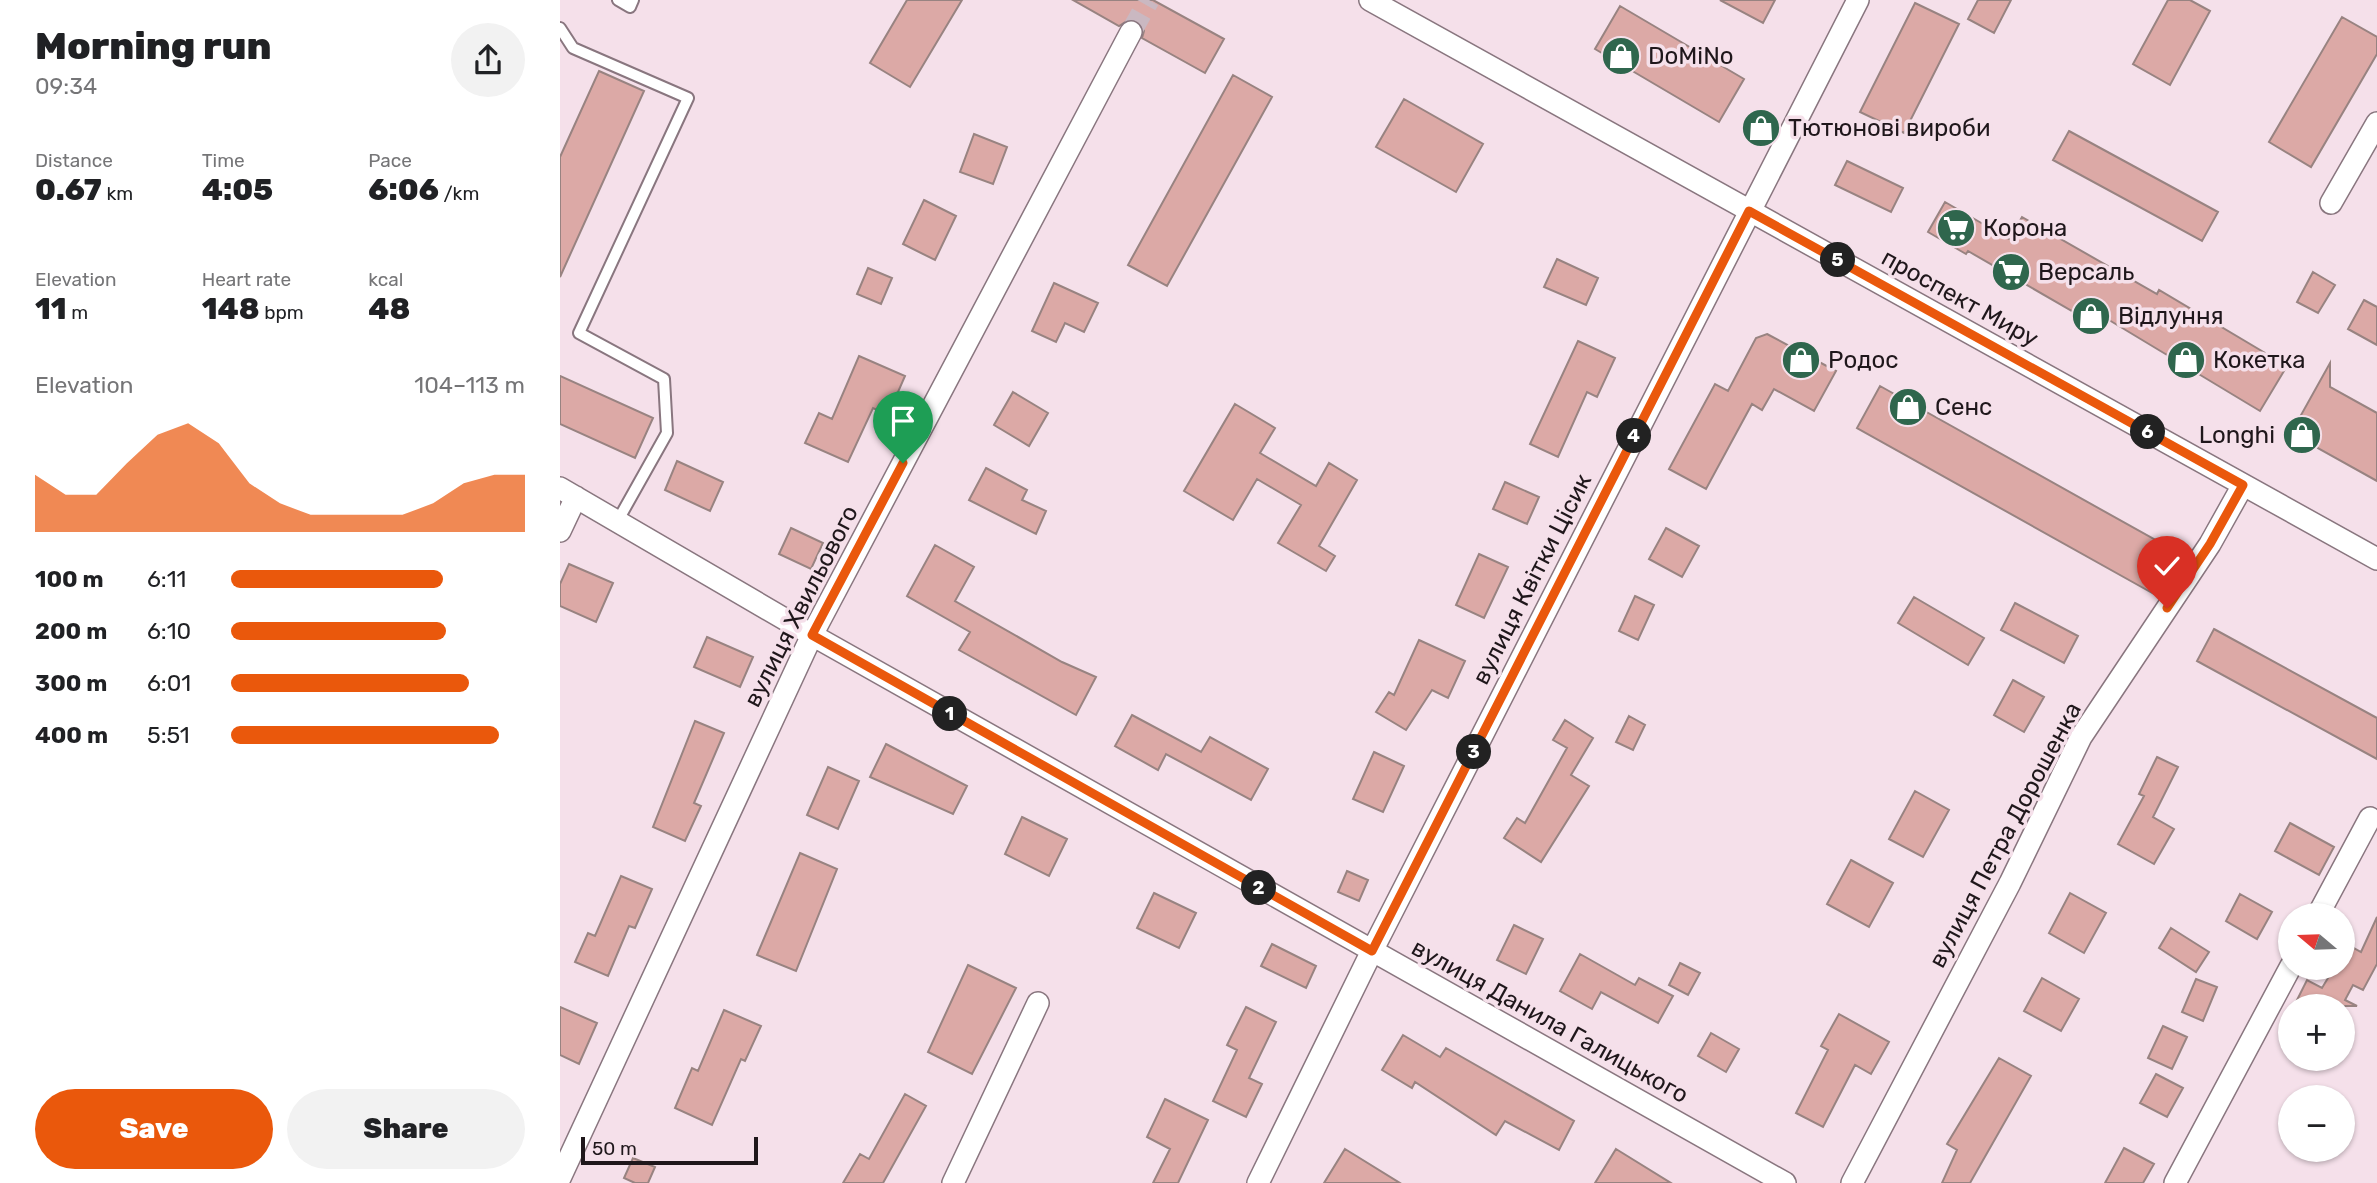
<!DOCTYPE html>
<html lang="en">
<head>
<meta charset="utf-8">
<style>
  :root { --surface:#fff; --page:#f2f2f2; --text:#202124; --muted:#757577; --accent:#ea580c }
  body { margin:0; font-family:Rubik,sans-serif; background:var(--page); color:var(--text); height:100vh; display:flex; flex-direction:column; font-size:26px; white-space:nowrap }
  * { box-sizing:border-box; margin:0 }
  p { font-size:23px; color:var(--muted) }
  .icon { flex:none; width:38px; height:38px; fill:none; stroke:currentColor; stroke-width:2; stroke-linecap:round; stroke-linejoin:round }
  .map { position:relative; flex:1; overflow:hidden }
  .details { display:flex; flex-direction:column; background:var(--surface); width:560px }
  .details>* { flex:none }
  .needle { width:46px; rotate:289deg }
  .controls { position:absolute; left:1718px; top:903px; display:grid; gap:14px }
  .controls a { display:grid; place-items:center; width:77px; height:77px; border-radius:50%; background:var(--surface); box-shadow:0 2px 5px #0004; font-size:35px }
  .scale { position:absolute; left:21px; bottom:18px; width:177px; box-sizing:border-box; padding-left:7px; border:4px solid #1f171b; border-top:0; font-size:19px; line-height:24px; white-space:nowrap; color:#1f171b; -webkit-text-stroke:5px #f5e0ea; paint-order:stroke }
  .pin { position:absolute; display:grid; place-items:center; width:60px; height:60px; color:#fff; margin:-72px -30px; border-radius:50% 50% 50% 0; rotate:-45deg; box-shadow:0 0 7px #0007 }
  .pin .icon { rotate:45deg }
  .km { position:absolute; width:35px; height:35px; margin:-18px; border-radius:50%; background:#222; color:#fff; font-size:19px; line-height:35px; text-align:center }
  .round { display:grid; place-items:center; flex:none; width:74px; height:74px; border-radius:37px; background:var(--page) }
  .headline { display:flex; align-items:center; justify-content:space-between; height:119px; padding:0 35px }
  h1 { font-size:38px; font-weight:800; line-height:52px }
  .stats { display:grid; grid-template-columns:repeat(3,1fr); gap:10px; height:119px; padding:7px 35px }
  .stats div { display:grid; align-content:center }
  .stats b { font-size:30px; font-weight:800 }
  .stats small { font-size:19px; font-weight:400 }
  .stats p { font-size:19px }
  .chart { height:196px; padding:14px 35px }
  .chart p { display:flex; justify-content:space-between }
  .chart svg { width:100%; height:126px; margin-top:7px; fill:var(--accent); opacity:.7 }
  .primary-button { display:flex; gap:14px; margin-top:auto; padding:14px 35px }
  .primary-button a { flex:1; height:80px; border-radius:42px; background:var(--accent); color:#fff; font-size:28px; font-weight:800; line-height:80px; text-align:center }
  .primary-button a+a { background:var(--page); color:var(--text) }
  ul { padding:0 35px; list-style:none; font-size:23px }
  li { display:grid; grid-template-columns:112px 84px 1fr; align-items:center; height:52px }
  li i { height:18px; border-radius:9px; background:var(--accent) }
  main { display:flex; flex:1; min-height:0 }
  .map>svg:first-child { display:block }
</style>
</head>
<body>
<main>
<section class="details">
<div class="headline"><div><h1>Morning run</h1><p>09:34</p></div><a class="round"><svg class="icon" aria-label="share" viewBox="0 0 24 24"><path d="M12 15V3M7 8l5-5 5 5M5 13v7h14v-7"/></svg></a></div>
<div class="stats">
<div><p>Distance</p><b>0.67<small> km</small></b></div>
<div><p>Time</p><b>4:05</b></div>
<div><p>Pace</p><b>6:06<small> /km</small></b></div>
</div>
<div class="stats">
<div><p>Elevation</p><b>11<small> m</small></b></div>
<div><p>Heart rate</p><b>148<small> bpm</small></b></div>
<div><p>kcal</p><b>48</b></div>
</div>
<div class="chart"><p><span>Elevation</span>104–113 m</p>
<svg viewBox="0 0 160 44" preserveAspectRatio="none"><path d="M0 44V24L10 31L20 31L30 20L40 10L50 6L60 13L70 27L80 34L90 38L100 38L110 38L120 38L130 34L140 27L150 24L160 24V44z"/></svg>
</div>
<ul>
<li><b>100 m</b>6:11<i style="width:72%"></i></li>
<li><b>200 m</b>6:10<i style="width:73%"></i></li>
<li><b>300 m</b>6:01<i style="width:81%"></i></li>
<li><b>400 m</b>5:51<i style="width:91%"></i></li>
</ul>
<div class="primary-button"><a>Save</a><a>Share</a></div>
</section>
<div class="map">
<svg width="1817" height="1183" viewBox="0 0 1817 1183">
  <rect width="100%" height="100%" fill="#f5e0ea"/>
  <path fill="#dca9a6" stroke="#988381" stroke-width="2" d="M 347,0 L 402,0 L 350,87 L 310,63 Z
    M 513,0 L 593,0 L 664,39 L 645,73 L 582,38 L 584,31 L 578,21 L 570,19 L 559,26 Z
    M 1160,0 L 1215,0 L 1203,23 Z
    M 1418,0 L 1451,0 L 1434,33 L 1408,19 Z
    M 1608,0 L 1630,0 L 1650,11 L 1610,85 L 1573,64 Z
    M 1355,3 L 1399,24 L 1344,133 L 1300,112 Z
    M 1060,6 L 1184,79 L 1159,122 L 1035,49 Z
    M 1782,17 L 1817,37 L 1817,54 L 1751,167 L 1709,142 Z
    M 39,71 L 84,91 L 0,277 L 0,157 Z
    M 673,75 L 712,97 L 607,286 L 568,265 Z
    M 844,99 L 923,144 L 896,192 L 816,147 Z
    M 1509,131 L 1658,212 L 1642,241 L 1493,160 Z
    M 414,134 L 447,147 L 433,184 L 400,172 Z
    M 1287,161 L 1343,188 L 1331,212 L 1275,185 Z
    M 364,200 L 396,216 L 375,260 L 343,244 Z
    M 1385,202 L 1449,239 L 1462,217 L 1597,294 L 1599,290 L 1727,366 L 1700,411 L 1549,320 L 1543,329 L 1408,251 L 1406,254 L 1368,232 Z
    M 997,259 L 1038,278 L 1026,305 L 984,287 Z
    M 308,268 L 332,278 L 321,304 L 297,294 Z
    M 1753,272 L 1775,285 L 1758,313 L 1737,302 Z
    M 494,283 L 538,303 L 524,332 L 505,323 L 496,342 L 472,331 Z
    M 1804,300 L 1817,307 L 1817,345 L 1788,329 Z
    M 1207,334 L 1276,371 L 1254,411 L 1214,389 L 1202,410 L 1192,404 L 1146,489 L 1109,469 L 1155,384 L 1168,391 L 1196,338 Z
    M 1018,341 L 1055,358 L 1037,397 L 1027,392 L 998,457 L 970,444 Z
    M 299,356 L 345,376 L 328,415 L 313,408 L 288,462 L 245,443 L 259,413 L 272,419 Z
    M 1770,363 L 1770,387 L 1817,413 L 1817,481 L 1731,433 Z
    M 0,376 L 93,418 L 75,458 L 0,424 Z
    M 1320,386 L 1617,552 L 1594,594 L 1297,428 Z
    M 453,392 L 488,413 L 469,446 L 434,425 Z
    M 675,404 L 715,428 L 700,453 L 756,486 L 769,463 L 797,480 L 759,546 L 775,556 L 766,571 L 718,543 L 741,505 L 697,479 L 673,520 L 624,491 Z
    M 117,461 L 163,482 L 150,511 L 105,490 Z
    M 426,468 L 467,490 L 462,500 L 486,511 L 476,534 L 409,500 Z
    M 945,482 L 979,497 L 967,524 L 933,509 Z
    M 231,528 L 263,543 L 251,569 L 219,554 Z
    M 1106,528 L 1139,546 L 1122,577 L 1089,559 Z
    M 375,545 L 414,567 L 395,601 L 502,662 L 536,677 L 516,715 L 399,650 L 410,632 L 347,596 Z
    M 919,554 L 948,567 L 924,618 L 896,605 Z
    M 9,564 L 53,583 L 36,622 L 0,606 L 0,584 Z
    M 1075,596 L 1094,605 L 1078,640 L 1059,631 Z
    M 1354,597 L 1424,638 L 1408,665 L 1338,623 Z
    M 1455,603 L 1518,636 L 1504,663 L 1441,630 Z
    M 1654,629 L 1817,718 L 1817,759 L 1637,661 Z
    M 147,637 L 193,657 L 180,687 L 134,667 Z
    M 859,640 L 905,661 L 888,698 L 872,690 L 846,730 L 816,712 L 829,692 L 834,695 Z
    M 1453,680 L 1484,697 L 1464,732 L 1434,715 Z
    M 572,715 L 641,752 L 650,737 L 708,769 L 691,800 L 606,754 L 598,770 L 555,746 Z
    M 1069,716 L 1085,725 L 1073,750 L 1056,742 Z
    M 1005,720 L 1033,738 L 1011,775 L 1029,786 L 981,862 L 944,838 L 957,818 L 965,823 L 1007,748 L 993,740 Z
    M 135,721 L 164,733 L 134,803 L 141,806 L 125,841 L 93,827 Z
    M 326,744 L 407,786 L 393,814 L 310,777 Z
    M 814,752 L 844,766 L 823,812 L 793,799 Z
    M 1597,757 L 1618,767 L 1593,817 L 1614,829 L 1594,864 L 1558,844 L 1584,796 L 1579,794 Z
    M 268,767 L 299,781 L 278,829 L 247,815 Z
    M 1355,791 L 1389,810 L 1363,857 L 1329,839 Z
    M 462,817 L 507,839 L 489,876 L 445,854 Z
    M 1730,823 L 1774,847 L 1759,875 L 1715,851 Z
    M 240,853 L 277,869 L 236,971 L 197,955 Z
    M 1291,860 L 1333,883 L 1309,927 L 1267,904 Z
    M 787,871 L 808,880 L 799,901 L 778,892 Z
    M 61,876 L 92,889 L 75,928 L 69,926 L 48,976 L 15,962 L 28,933 L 35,936 Z
    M 594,893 L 636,913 L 619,948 L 577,928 Z
    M 1510,893 L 1546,913 L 1524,953 L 1489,933 Z
    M 1680,894 L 1712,912 L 1697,939 L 1666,921 Z
    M 1817,917 L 1817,964 L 1803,990 L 1793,985 L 1785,1000 L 1797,1006 L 1734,1006 L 1747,980 L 1762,988 L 1774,968 L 1783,968 L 1783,942 L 1801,952 Z
    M 954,925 L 983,939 L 966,974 L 937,960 Z
    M 1611,928 L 1649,952 L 1636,972 L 1599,948 Z
    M 712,944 L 756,966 L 746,988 L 701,966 Z
    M 1020,954 L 1075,985 L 1079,978 L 1113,996 L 1098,1023 L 1041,992 L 1032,1009 L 1000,991 Z
    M 1120,963 L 1140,973 L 1128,995 L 1109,985 Z
    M 408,965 L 456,988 L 412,1074 L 368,1052 Z
    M 1482,978 L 1519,999 L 1501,1031 L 1464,1011 Z
    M 1636,979 L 1657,987 L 1643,1021 L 1622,1012 Z
    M 0,1007 L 37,1023 L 19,1064 L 0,1055 Z
    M 686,1007 L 716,1022 L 689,1078 L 702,1084 L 686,1117 L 653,1101 L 677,1050 L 667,1045 Z
    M 164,1010 L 201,1026 L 185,1061 L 181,1059 L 152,1125 L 115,1108 L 132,1068 L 138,1071 Z
    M 1279,1014 L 1329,1042 L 1311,1074 L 1295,1065 L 1263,1127 L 1236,1113 L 1268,1050 L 1261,1046 Z
    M 1603,1026 L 1627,1037 L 1612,1069 L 1588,1058 Z
    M 1151,1033 L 1179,1049 L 1166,1072 L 1138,1056 Z
    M 843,1035 L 880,1057 L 886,1048 L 1014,1121 L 999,1150 L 945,1121 L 936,1135 L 855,1082 L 852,1088 L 822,1070 Z
    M 1439,1058 L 1471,1076 L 1410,1183 L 1382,1183 L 1397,1150 L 1387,1144 Z
    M 1596,1074 L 1623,1088 L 1607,1117 L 1580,1103 Z
    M 345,1094 L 366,1106 L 323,1183 L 283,1183 L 300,1154 L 309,1159 Z
    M 605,1099 L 648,1120 L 618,1183 L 593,1183 L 610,1149 L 587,1137 Z
    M 1564,1148 L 1594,1164 L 1583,1183 L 1545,1183 Z
    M 785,1149 L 840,1183 L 764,1183 Z
    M 1056,1149 L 1111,1183 L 1035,1183 Z
    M 73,1158 L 95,1167 L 88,1183 L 75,1183 L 64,1178 Z"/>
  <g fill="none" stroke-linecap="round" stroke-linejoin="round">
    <path stroke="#cab8c1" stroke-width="21" stroke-dasharray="21 10" stroke-linecap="butt" d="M 571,32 L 589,0"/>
    <g stroke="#89767f" stroke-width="14">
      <path id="service" d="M 58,0 L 70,7 L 73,0
        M 0,28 L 13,48 L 128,98 L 19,333 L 104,379 L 107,433 L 57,522"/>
    </g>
    <g stroke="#89767f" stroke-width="24">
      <path id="minor" d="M 810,0 L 1817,559
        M 1771,203 L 1817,123
        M 0,488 L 252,635 L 1225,1183
        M 0,531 L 16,497
        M 1758,915 L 1810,818
        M 0,1178 L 252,635 L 571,32
        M 393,1183 L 478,1003
        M 698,1183 L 812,951 L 1298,0
        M 1292,1183 L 1450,883 L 1521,737 L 1650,544 L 1683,485
        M 1615,1183 L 1731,966"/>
    </g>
    <use href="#service" stroke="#fff" stroke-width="10"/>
    <use href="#minor" stroke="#fff" stroke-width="21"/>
  </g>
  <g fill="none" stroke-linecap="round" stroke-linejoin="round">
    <g stroke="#fff" stroke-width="14">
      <path id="route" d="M 343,463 L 252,635 L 812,951 L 1189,211 L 1683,485 L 1650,544 L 1607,608"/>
    </g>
    <use href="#route" stroke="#ea580c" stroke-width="9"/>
  </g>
  <defs>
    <g id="shop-disc" transform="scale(2.0125)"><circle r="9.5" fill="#2f664d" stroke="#f5e0ea"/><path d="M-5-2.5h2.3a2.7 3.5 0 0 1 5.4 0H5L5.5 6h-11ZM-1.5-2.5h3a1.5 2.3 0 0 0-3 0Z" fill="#fff"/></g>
    <g id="supermarket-disc" transform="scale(2.0125)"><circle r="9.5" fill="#2f664d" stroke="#f5e0ea"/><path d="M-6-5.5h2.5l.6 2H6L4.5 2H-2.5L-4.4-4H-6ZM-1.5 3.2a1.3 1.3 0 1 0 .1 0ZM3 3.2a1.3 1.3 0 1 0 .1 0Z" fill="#fff"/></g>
  </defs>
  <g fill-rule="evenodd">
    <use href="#shop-disc" x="1061" y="56"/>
    <use href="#shop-disc" x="1201" y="128"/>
    <use href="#supermarket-disc" x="1396" y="228"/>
    <use href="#supermarket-disc" x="1451" y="272"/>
    <use href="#shop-disc" x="1531" y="316"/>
    <use href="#shop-disc" x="1241" y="360"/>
    <use href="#shop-disc" x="1626" y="360"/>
    <use href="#shop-disc" x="1348" y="407"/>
    <use href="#shop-disc" x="1742" y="435"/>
  </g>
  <g text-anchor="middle" stroke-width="7" stroke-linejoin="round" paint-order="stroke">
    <g font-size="24" fill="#1f171b" stroke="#f5e0ea" text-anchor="start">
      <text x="1088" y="64">DoMiNo</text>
      <text x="1228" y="136">Тютюнові вироби</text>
      <text x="1423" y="236">Корона</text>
      <text x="1478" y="280">Версаль</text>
      <text x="1558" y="324">Відлуння</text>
      <text x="1268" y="368">Родос</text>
      <text x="1653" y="368">Кокетка</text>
      <text x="1375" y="415">Сенс</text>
      <text x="1715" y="443" text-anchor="end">Longhi</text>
    </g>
    <g font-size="24" fill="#1f171b" stroke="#f5e0ea">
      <text transform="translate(1400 298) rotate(29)" y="8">проспект Миру</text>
      <text transform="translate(972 579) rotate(-63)" y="8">вулиця Квітки Цісик</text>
      <text transform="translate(241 606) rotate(-63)" y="8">вулиця Хвильового</text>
      <text transform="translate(1445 835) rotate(-62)" y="8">вулиця Петра Дорошенка</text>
      <text transform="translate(990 1021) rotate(29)" y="8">вулиця Данила Галицького</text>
    </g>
  </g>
</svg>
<div class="controls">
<a><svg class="needle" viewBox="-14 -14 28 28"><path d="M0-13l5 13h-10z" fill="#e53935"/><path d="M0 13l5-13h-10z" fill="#757577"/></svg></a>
<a>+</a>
<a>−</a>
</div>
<div class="scale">50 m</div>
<div class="pin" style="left:343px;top:463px;background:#1e9e55"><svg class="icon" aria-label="arrive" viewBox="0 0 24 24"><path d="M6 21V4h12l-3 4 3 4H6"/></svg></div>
<div class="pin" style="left:1607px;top:608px;background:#d93025"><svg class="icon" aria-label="check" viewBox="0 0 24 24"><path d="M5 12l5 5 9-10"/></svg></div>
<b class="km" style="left:390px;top:714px">1</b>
<b class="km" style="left:699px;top:888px">2</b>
<b class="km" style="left:914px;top:752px">3</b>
<b class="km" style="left:1074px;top:436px">4</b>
<b class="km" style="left:1278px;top:260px">5</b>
<b class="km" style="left:1588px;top:432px">6</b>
</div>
</main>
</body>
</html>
